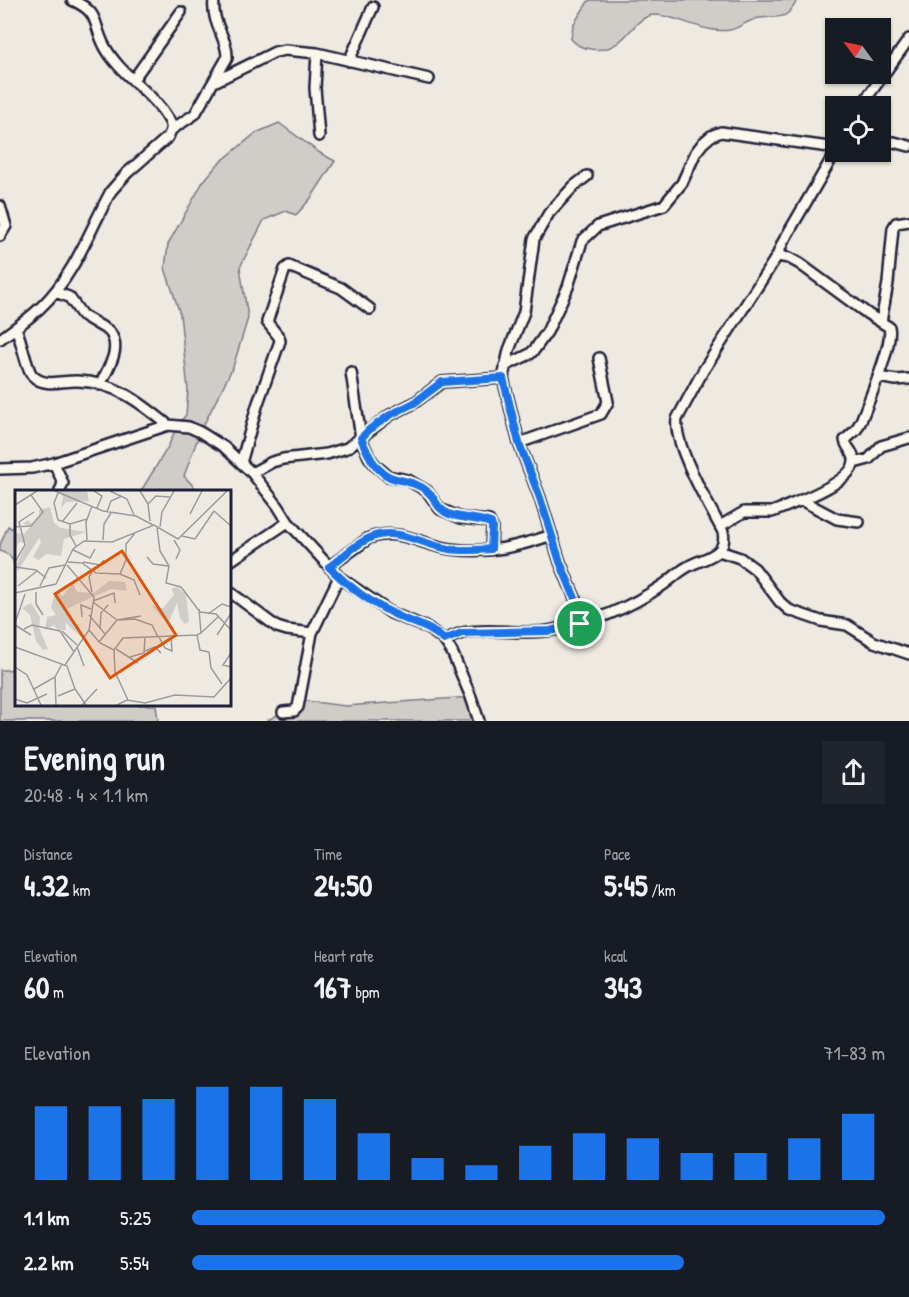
<!DOCTYPE html>
<html lang="en">
<head>
<meta charset="utf-8">
<style>
  :root { --surface:#171b24; --page:#20242c; --text:#f1f3f6; --muted:#9ea1a6; --accent:#1a73e8 }
  body { margin:0; font-family:"Patrick Hand",sans-serif; background:var(--page); color:var(--text); height:100vh; display:flex; flex-direction:column; font-size:22px; white-space:nowrap }
  * { box-sizing:border-box; margin:0 }
  p { font-size:20px; color:var(--muted) }
  .icon { flex:none; width:33px; height:33px; fill:none; stroke:currentColor; stroke-width:2; stroke-linecap:round; stroke-linejoin:round }
  .map { position:relative; height:721px; overflow:hidden }
  .side { display:flex; flex-direction:column; background:var(--surface); flex:1 }
  .side>* { flex:none }
  .needle { width:39px; rotate:303deg }
  .buttons { position:absolute; left:825px; top:18px; display:grid; gap:12px }
  .buttons a { display:grid; place-items:center; width:66px; height:66px; border-radius:0px; background:var(--surface); box-shadow:0 2px 4px #0004; font-size:30px }
  .pin { position:absolute; display:grid; place-items:center; width:51px; height:51px; color:#fff; margin:-26px; border:3px solid #fff; border-radius:50%; box-shadow:0 2px 6px #0007 }
  .round { display:grid; place-items:center; flex:none; width:63px; height:63px; border-radius:0px; background:var(--page) }
  .head { display:flex; align-items:center; justify-content:space-between; height:102px; padding:0 24px }
  h1 { font-size:33px; font-weight:700; line-height:45px }
  .metrics { display:grid; grid-template-columns:repeat(3,1fr); gap:9px; height:102px; padding:6px 24px }
  .metrics div { display:grid; align-content:center }
  .metrics b { font-size:30px; font-weight:700 }
  .metrics small { font-size:16px; font-weight:400 }
  .metrics p { font-size:16px }
  .chart { height:168px; padding:12px 24px }
  .chart p { display:flex; justify-content:space-between }
  .chart svg { width:100%; height:108px; margin-top:6px; stroke:var(--accent); stroke-width:6 }
  ul { padding:0 24px; list-style:none; font-size:20px }
  li { display:grid; grid-template-columns:96px 72px 1fr; align-items:center; height:45px }
  li i { height:15px; border-radius:8px; background:var(--accent) }
  .map>svg:first-child { display:block }
</style>
</head>
<body>
<div class="map">
<svg width="909" height="721" viewBox="0 0 909 721">
  <rect width="100%" height="100%" fill="#eeeae2"/>
  <filter id="ink" filterUnits="userSpaceOnUse"><feTurbulence type="fractalNoise" baseFrequency=".0167" numOctaves="2"/><feDisplacementMap in="SourceGraphic" scale="12" xChannelSelector="R" yChannelSelector="G"/><feConvolveMatrix kernelMatrix="1 2 1 2 8 2 1 2 1" color-interpolation-filters="sRGB"/></filter>
  <g filter="url(#ink)">
    <path fill="#d0cdc9" stroke="#797882" stroke-width="1.5" d="M 589,0 L 797,0 C 787,21 780,16 760,18 C 749,19 740,28 730,30 C 705,34 681,17 657,15 C 631,13 627,55 591,49 C 582,48 578,46 571,39 L 573,25 Z
      M 279,123 L 320,153 L 335,161 L 311,198 L 296,215 L 286,211 L 264,220 L 240,267 L 248,318 L 233,367 L 200,432 L 184,476 L 198,491 L 141,491 L 168,447 L 178,424 L 186,415 L 188,390 L 180,314 L 165,268 L 168,244 L 203,182 L 218,164 L 256,133 Z
      M 8,526 L 16,531 L 16,565 L 9,555 L 0,551 L 0,545 Z
      M 16,667 L 16,704 L 156,705 L 158,721 L 0,721 L 0,670 L 9,670 Z
      M 471,697 L 473,721 L 266,721 L 283,712 L 294,711 L 299,700 L 345,706 Z"/>
    <g fill="none" stroke-linecap="round" stroke-linejoin="round">
      <g stroke="#22223b" stroke-width="14">
        <path id="minor" d="M 317,53 L 315,88 L 319,136
          M 349,61 L 373,7
          M 133,80 L 181,12
          M 214,82 L 275,52 L 285,50 L 317,53 L 429,79
          M 861,106 L 909,39
          M 171,130 L 195,114 L 227,58 C 228,38 211,24 214,0
          M 880,143 L 894,142 L 909,146
          M 0,206 L 6,226 L 0,236
          M 55,292 L 69,297 L 82,315 L 109,331 C 123,348 108,368 100,385
          M 881,322 L 888,283 L 893,228 L 896,223 L 909,221
          M 16,328 C 21,339 27,371 33,376 C 45,388 63,380 78,381 C 115,382 141,403 168,425
          M 0,339 C 14,329 29,319 41,307 C 74,276 90,230 111,191 L 127,173 L 168,137 C 171,131 173,127 169,120 C 152,91 121,76 105,47 C 92,23 101,13 72,0
          M 505,366 L 530,354 L 535,349 L 547,332 L 568,287 L 582,241 L 598,226 L 664,205 L 682,183 L 696,152 L 703,143 L 711,136 L 721,132 L 836,148
          M 351,372 L 361,438 L 369,457 L 376,466 L 388,476 L 408,480 L 427,491 L 440,509 L 461,518 L 489,521 L 492,527 L 491,549
          M 878,377 L 896,380 L 909,379
          M 519,443 L 601,414 L 608,402 L 599,358
          M 54,463 L 63,483 L 60,491
          M 241,463 L 257,406 L 280,341 L 279,337 L 267,322 L 285,269 L 289,266 L 341,288 L 370,309
          M 854,463 L 869,459 L 881,446 L 909,438
          M 0,469 L 32,468 L 54,463 L 168,425 L 189,427 L 200,432 L 224,447 L 252,473 L 278,506 L 288,522 L 339,577 L 391,613 L 428,628 L 444,640 L 452,652 L 471,697 L 479,721
          M 252,473 L 272,462 L 283,459 L 327,454 L 347,448 L 390,415 L 414,403 L 442,382 L 503,378
          M 801,500 L 837,519 L 859,522
          M 720,526 L 744,512 L 772,512 L 780,509 C 797,502 853,482 854,461 C 855,453 846,448 845,440 L 856,430 L 861,421 C 868,402 894,344 889,327 L 868,314 L 800,264 L 789,258 L 777,256
          M 719,551 L 740,558 L 755,569 L 780,602 L 789,610 L 821,621 L 847,625 L 874,642 L 909,654
          M 230,561 L 288,522
          M 329,567 L 369,538 C 401,527 420,545 451,549 C 489,554 516,547 552,535
          M 230,592 L 277,627 L 287,630 L 312,633
          M 580,624 L 577,603 L 560,562 L 540,498 L 519,443 L 503,378 L 509,350 L 524,312 L 534,239 L 549,213 L 574,186 L 587,176
          M 444,640 C 450,638 456,635 462,633 C 490,627 524,636 553,630 C 592,623 631,607 663,585 C 672,579 679,571 689,566 C 706,557 728,555 723,532 C 710,507 673,445 677,419 L 703,371 L 777,256 L 783,242 L 836,151
          M 283,712 L 294,711 L 298,707 L 312,633 L 339,577"/>
      </g>
      <use href="#minor" stroke="#fbf7ec" stroke-width="9"/>
    </g>
  </g>
  <g fill="none" stroke-linecap="round" stroke-linejoin="round" filter="url(#ink)">
    <g stroke="#fff" stroke-width="12">
      <path id="route" d="M 503,378 L 519,443 L 540,498 L 560,562 L 577,603 L 580,624 L 550,631 L 462,633 L 444,640 C 430,626 411,623 394,614 C 371,603 347,585 329,567 C 343,557 356,543 372,537 C 398,527 423,545 449,549 C 463,551 477,550 491,549 L 492,527 L 491,523 C 478,518 463,519 449,514 C 435,508 437,499 427,491 C 417,483 408,482 396,479 C 377,475 368,455 361,438 L 370,429 L 390,415 L 414,403 L 442,382 Z"/>
    </g>
    <use href="#route" stroke="#1a73e8" stroke-width="8"/>
  </g>
  <g transform="translate(15 490)">
    <rect width="216" height="216" fill="#eeeae2"/>
    <path d="M 40,1 L 72,1 L 74,11 L 51,12 L 46,18 L 48,6 ZM 35,17 L 39,33 L 46,38 L 71,42 L 49,49 L 46,66 L 31,64 L 24,70 L 18,67 L 26,52 L 24,48 L 3,81 L 0,77 L 12,53 L 4,52 L 0,60 L 0,43 L 9,44 L 16,36 L 8,34 L 13,30 L 17,34 L 24,26 L 24,20 ZM 94,91 L 110,92 L 112,101 L 96,99 L 49,120 L 70,146 L 67,148 L 50,132 L 51,140 L 43,140 L 39,135 L 30,140 L 32,127 L 41,125 L 36,118 L 40,102 L 44,100 L 47,107 L 58,93 L 62,102 L 79,103 ZM 163,97 L 171,105 L 174,131 L 170,134 L 165,128 L 162,113 L 153,134 L 137,116 L 148,118 L 159,105 L 157,98 ZM 16,113 L 25,127 L 24,138 L 33,159 L 28,160 L 21,151 L 15,125 L 7,118 Z" fill="#d0cdc9"/>
    <path fill="none" stroke="#9c9a9f" stroke-width="1.5" d="M 40,1 L 88,21 L 121,26 L 138,35M 79,1 L 87,6 L 82,18M 95,1 L 112,9 L 119,25M 125,1 L 133,14 L 135,31M 43,3 L 39,13 L 43,30 L 55,34 L 72,29M 133,14 L 141,6 L 155,7M 0,15 L 22,1M 199,21 L 216,36M 92,22 L 96,11 L 107,6M 175,24 L 187,1M 47,32 L 62,13M 55,34 L 55,45 L 61,56M 0,37 L 16,36 L 28,22 L 16,5M 142,37 L 145,61 L 154,76 L 151,93 L 166,97 L 185,122 L 201,124 L 216,140M 145,37 L 147,22 L 159,1M 167,46 L 180,49 L 199,21M 72,50 L 71,32 L 77,16M 88,50 L 89,34 L 96,23M 159,50 L 165,60 L 161,69M 58,60 L 75,68 L 80,59M 132,67 L 138,74 L 153,76M 0,72 L 10,55 L 4,32 L 19,22M 53,72 L 67,73 L 81,83 L 105,84 L 111,70 L 111,54 L 121,42M 68,72 L 85,75 L 89,70M 0,77 L 21,80 L 31,88M 77,82 L 74,87 L 77,102M 105,84 L 119,90 L 125,105M 3,96 L 22,81M 25,96 L 34,78 L 50,75M 21,102 L 21,114 L 28,125M 0,103 L 41,94 L 58,59 L 69,51 L 97,52 L 139,35 L 163,49 L 212,1M 78,111 L 99,103 L 100,113M 78,112 L 102,130M 193,124 L 207,114 L 216,117M 74,125 L 90,144M 67,127 L 66,115 L 76,119M 104,130 L 120,129 L 137,135 L 143,147M 0,133 L 10,104M 0,135 L 16,145M 9,139 L 17,135 L 45,141 L 59,162M 85,139 L 86,123 L 93,115M 74,140 L 85,153 L 99,160 L 108,148 L 182,145 L 186,143 L 184,119M 47,141 L 62,155M 186,143 L 203,127M 182,145 L 185,160 L 194,162 L 196,178 L 207,194M 202,145 L 215,125M 144,147 L 150,158 L 157,161 L 156,147M 84,152 L 102,130 L 126,126M 0,157 L 52,176 L 60,199 L 71,215M 62,157 L 69,176M 101,159 L 123,173M 99,160 L 100,182 L 113,210M 130,161 L 140,157 L 146,163M 216,163 L 208,175 L 216,177M 115,167 L 129,163 L 130,148M 50,175 L 74,140 L 79,107 L 52,75M 0,177 L 12,185 L 26,215M 40,187 L 41,215M 19,199 L 40,187 L 47,174M 43,206 L 60,199M 0,209 L 12,213 L 32,204M 67,215 L 82,199M 102,215 L 112,210 L 130,213 L 160,205 L 199,207 L 216,188"/>
    <path fill="#de560e" fill-opacity="0.15" stroke="#de560e" stroke-width="3" d="M 107,61 L 161,145 L 95,188 L 40,104 Z"/>
    <rect width="216" height="216" fill="none" stroke="#22223b" stroke-width="3"/>
  </g>
</svg>
<div class="buttons">
<a><svg class="needle" viewBox="-14 -14 28 28"><path d="M0-13l5 13h-10z" fill="#e53935"/><path d="M0 13l5-13h-10z" fill="#9ea1a6"/></svg></a>
<a><svg class="icon" aria-label="locate" viewBox="0 0 24 24"><circle cx="12" cy="12" r="6"/><path d="M12 2v4M12 18v4M2 12h4M18 12h4"/></svg></a>
</div>
<div class="pin" style="left:580px;top:624px;background:#1e9e55"><svg class="icon" aria-label="arrive" viewBox="0 0 24 24"><path d="M6 21V4h12l-3 4 3 4H6"/></svg></div>
</div>
<section class="side">
<div class="head"><div><h1>Evening run</h1><p>20:48 · 4 × 1.1 km</p></div><a class="round"><svg class="icon" aria-label="share" viewBox="0 0 24 24"><path d="M12 15V3M7 8l5-5 5 5M5 13v7h14v-7"/></svg></a></div>
<div class="metrics">
<div><p>Distance</p><b>4.32<small> km</small></b></div>
<div><p>Time</p><b>24:50</b></div>
<div><p>Pace</p><b>5:45<small> /km</small></b></div>
</div>
<div class="metrics">
<div><p>Elevation</p><b>60<small> m</small></b></div>
<div><p>Heart rate</p><b>167<small> bpm</small></b></div>
<div><p>kcal</p><b>343</b></div>
</div>
<div class="chart"><p><span>Elevation</span>71–83 m</p>
<svg viewBox="0 0 160 44" preserveAspectRatio="none"><path d="M5 44V14M15 44V14M25 44V11M35 44V6M45 44V6M55 44V11M65 44V25M75 44V35M85 44V38M95 44V30M105 44V25M115 44V27M125 44V33M135 44V33M145 44V27M155 44V17"/></svg>
</div>
<ul>
<li><b>1.1 km</b>5:25<i style="width:100%"></i></li>
<li><b>2.2 km</b>5:54<i style="width:71%"></i></li>
</ul>
</section>
</body>
</html>
